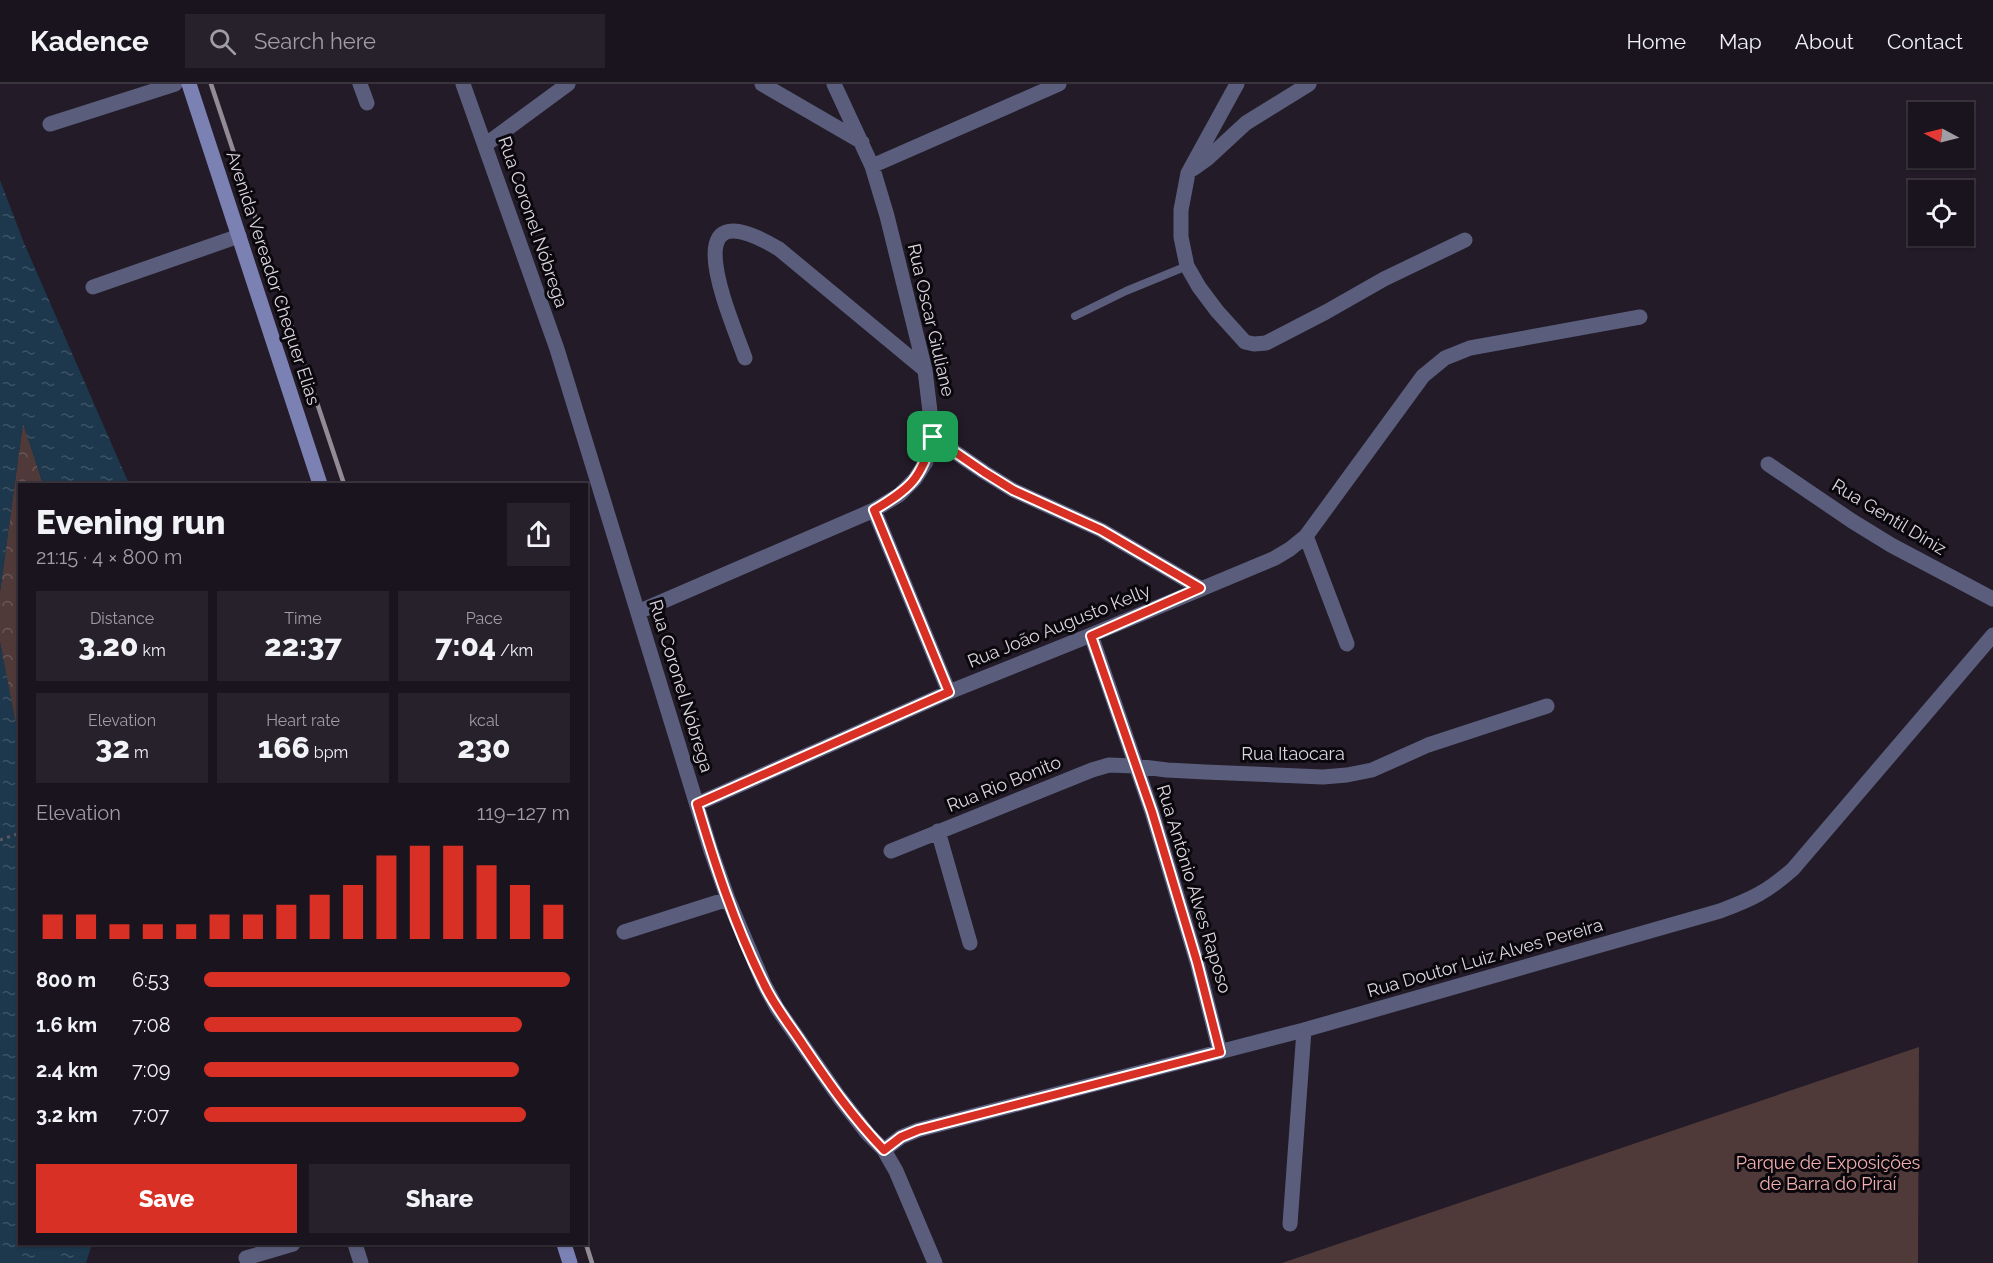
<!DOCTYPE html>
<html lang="en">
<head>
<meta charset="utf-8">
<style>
  :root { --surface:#1a141e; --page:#27212b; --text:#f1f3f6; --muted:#9f9ea4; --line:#38333c; --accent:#d93025 }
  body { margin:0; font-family:Raleway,sans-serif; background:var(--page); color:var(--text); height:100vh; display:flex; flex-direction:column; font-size:22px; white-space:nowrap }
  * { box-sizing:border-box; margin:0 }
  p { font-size:20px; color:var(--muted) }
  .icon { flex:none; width:33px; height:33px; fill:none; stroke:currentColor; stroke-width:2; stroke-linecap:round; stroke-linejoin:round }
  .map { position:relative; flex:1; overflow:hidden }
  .drawer { position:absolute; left:18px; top:399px; width:570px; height:762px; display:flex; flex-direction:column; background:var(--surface); border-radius:0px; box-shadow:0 2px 4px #0004,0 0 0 2px var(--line) }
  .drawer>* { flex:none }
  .needle { width:39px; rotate:277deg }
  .controls { position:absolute; left:1908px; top:18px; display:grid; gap:12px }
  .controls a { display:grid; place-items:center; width:66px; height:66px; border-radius:0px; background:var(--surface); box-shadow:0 2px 4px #0004,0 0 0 2px var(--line); font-size:30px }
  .pin { position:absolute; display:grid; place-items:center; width:51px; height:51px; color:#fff; margin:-26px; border-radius:12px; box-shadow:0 3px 9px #0006 }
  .round { display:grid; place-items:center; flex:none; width:63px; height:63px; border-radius:0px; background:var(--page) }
  .summary { display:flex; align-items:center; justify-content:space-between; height:102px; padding:0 18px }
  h1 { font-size:33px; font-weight:800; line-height:45px }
  .metrics { display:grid; grid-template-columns:repeat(3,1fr); gap:9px; height:102px; padding:6px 18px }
  .metrics div { display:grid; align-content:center; border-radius:0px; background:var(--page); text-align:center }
  .metrics b { font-size:30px; font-weight:800 }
  .metrics small { font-size:16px; font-weight:400 }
  .metrics p { font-size:16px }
  .chart { height:168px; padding:12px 18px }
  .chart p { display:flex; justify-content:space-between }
  .chart svg { width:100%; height:108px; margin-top:6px; stroke:var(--accent); stroke-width:6 }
  .action { display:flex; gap:12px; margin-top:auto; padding:12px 18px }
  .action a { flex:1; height:69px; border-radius:0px; background:var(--accent); color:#fff; font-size:24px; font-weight:800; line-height:69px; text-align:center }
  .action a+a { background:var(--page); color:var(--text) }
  ul { padding:0 18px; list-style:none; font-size:20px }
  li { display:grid; grid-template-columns:96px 72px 1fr; align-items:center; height:45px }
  li i { height:15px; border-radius:8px; background:var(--accent) }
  header { display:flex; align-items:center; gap:36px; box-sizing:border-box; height:84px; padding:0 30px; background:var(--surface); border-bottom:2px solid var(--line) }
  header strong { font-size:28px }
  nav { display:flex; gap:33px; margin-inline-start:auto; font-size:21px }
  .search { width:420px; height:54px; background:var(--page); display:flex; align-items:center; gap:15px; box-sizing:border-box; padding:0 21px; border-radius:0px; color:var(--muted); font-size:22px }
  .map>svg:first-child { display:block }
</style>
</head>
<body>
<header>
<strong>Kadence</strong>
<div class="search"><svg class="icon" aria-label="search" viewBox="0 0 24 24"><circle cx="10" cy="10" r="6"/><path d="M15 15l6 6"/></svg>Search here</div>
<nav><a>Home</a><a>Map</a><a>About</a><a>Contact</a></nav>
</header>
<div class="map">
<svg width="1993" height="1179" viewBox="0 0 1993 1179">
  <defs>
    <pattern id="forest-crowns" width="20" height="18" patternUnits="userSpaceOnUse" patternTransform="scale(1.5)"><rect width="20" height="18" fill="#503a39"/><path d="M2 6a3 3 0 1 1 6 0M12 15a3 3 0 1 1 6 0" fill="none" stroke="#695655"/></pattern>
    <pattern id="water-ripples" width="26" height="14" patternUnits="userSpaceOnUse" patternTransform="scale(1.5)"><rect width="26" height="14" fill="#1d374c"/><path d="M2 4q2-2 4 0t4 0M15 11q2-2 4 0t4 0" fill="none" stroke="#3d5365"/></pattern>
  </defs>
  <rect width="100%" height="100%" fill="#231b28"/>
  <path fill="url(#forest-crowns)" d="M 23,338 L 43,400 L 20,400 L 19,660 L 0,558 L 0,508 Z"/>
  <path fill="#503a39" d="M 1919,963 L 1918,1179 L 1282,1179 Z"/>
  <path fill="url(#water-ripples)" d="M 0,96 L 24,159 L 129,400 L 43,400 L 23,340 L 0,508 Z
    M 0,558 L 20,660 L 20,1160 L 92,1160 L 86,1179 L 0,1179 Z"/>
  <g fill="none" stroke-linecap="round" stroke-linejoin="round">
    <path stroke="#5e5763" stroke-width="3" stroke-dasharray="3 4.5" stroke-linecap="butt" d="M 0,756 L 20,749"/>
    <path stroke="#5a5e7c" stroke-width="8" d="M 1075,232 L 1126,207 L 1187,182"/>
    <path stroke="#5a5e7c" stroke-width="15" d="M 360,0 L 367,19
      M 463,0 L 557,265 L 711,767 L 728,815 L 764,900 L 777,924 L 839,1013 L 868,1050 L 884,1066 L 896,1087 L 935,1179
      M 762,0 L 862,58
      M 1237,0 L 1188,89 L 1181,126 L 1181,153 L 1187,182 L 1199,203 L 1217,227 L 1245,258 L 1254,260 L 1266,259 L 1326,228 L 1384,195 L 1465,156
      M 50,40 L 175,0
      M 485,61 L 568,0
      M 872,82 L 1059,0
      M 1193,85 L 1207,75 L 1246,39 L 1309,0
      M 93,203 L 239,152
      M 745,274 C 729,229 671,100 779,165 L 925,286
      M 933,353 L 984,388 L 1013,406 L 1101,446 L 1200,504
      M 1768,380 L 1852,437 L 1891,461 L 1993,515
      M 874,426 L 949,608
      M 1306,452 L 1347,560
      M 638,528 L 874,426 L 899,411 L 915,395 L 926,378 L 933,353 L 925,286 L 887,132 L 872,82 L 834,0
      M 1091,551 L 1152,728 L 1197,878 L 1220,968
      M 697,720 L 949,608 L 1091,551 L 1275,474 L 1290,465 L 1306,452 L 1423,292 L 1445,274 L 1470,264 L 1640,233
      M 938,747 L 970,859
      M 891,767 L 1092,686 L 1109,681 L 1135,682 L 1167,686 L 1205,688 L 1323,693 L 1347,691 L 1372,686 L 1428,661 L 1547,622
      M 624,848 L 728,815
      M 884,1066 L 901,1053 L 918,1046 L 1304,946 L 1720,827 C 1752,815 1767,808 1793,785 L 1993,551
      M 1290,1140 L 1304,946
      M 355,1160 L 361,1179
      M 246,1174 L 293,1160"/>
    <path stroke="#7b81b2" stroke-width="15" d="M 189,0 L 320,400
      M 564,1160 L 570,1179"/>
    <path stroke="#928c96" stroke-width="4.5" d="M 211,0 L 344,400
      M 586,1160 L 592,1179"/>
  </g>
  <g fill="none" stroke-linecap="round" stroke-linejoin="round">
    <g stroke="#fff" stroke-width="12">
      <path id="route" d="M 933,353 L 984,388 L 1013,406 L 1101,446 L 1200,504 L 1091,552 L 1152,728 L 1197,878 L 1220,968 L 918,1046 L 901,1053 L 884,1066 C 853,1034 828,998 803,961 C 790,941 774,922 764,900 C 735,842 715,781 697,720 L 949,608 L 874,426 C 911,404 921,395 933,353 Z"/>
    </g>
    <use href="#route" stroke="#d93025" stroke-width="8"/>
  </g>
  <g text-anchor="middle" stroke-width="6" stroke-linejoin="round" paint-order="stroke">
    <g font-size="18" fill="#dad5de" stroke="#0b080d">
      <text transform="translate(533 138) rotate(71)" y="6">Rua Coronel Nóbrega</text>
      <text transform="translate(273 194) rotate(72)" y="6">Avenida Vereador Chequer Elias</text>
      <text transform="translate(931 236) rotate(77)" y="6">Rua Oscar Giuliane</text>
      <text transform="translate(1889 433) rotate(31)" y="6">Rua Gentil Diniz</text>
      <text transform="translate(1059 542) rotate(-22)" y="6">Rua João Augusto Kelly</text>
      <text transform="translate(681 602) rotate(73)" y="6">Rua Coronel Nóbrega</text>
      <text x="1293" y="676">Rua Itaocara</text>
      <text transform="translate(1004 700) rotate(-22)" y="6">Rua Rio Bonito</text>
      <text transform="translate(1194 805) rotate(73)" y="6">Rua Antônio Alves Raposo</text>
      <text transform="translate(1485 874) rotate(-16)" y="6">Rua Doutor Luiz Alves Pereira</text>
    </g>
    <g font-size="18" fill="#f2afae" stroke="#0b080d">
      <text x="1828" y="1085">Parque de Exposições<tspan x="1828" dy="21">de Barra do Piraí</tspan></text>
    </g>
  </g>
</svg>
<div class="controls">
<a><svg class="needle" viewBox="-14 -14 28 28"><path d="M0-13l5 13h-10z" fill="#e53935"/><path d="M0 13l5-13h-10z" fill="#9f9ea4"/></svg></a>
<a><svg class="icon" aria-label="locate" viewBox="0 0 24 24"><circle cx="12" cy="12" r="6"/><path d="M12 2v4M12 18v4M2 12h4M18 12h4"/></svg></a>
</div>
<div class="pin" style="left:933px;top:353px;background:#1e9e55"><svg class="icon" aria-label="arrive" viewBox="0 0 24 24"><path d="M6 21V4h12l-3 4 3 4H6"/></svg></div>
<section class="drawer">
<div class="summary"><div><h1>Evening run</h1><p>21:15 · 4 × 800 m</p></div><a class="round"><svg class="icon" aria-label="share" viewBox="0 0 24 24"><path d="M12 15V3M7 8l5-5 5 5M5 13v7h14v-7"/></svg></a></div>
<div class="metrics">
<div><p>Distance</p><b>3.20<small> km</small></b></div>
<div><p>Time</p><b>22:37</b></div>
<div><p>Pace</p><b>7:04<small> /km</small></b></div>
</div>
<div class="metrics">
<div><p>Elevation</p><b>32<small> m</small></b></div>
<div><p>Heart rate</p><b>166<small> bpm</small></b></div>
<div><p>kcal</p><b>230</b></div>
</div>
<div class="chart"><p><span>Elevation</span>119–127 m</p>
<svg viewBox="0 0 160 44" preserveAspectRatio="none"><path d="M5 44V34M15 44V34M25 44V38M35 44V38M45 44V38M55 44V34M65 44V34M75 44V30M85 44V26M95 44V22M105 44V10M115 44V6M125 44V6M135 44V14M145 44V22M155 44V30"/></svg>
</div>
<ul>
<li><b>800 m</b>6:53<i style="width:100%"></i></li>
<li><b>1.6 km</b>7:08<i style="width:87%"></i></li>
<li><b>2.4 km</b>7:09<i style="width:86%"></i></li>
<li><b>3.2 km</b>7:07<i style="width:88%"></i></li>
</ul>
<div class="action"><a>Save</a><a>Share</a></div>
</section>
</div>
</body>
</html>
